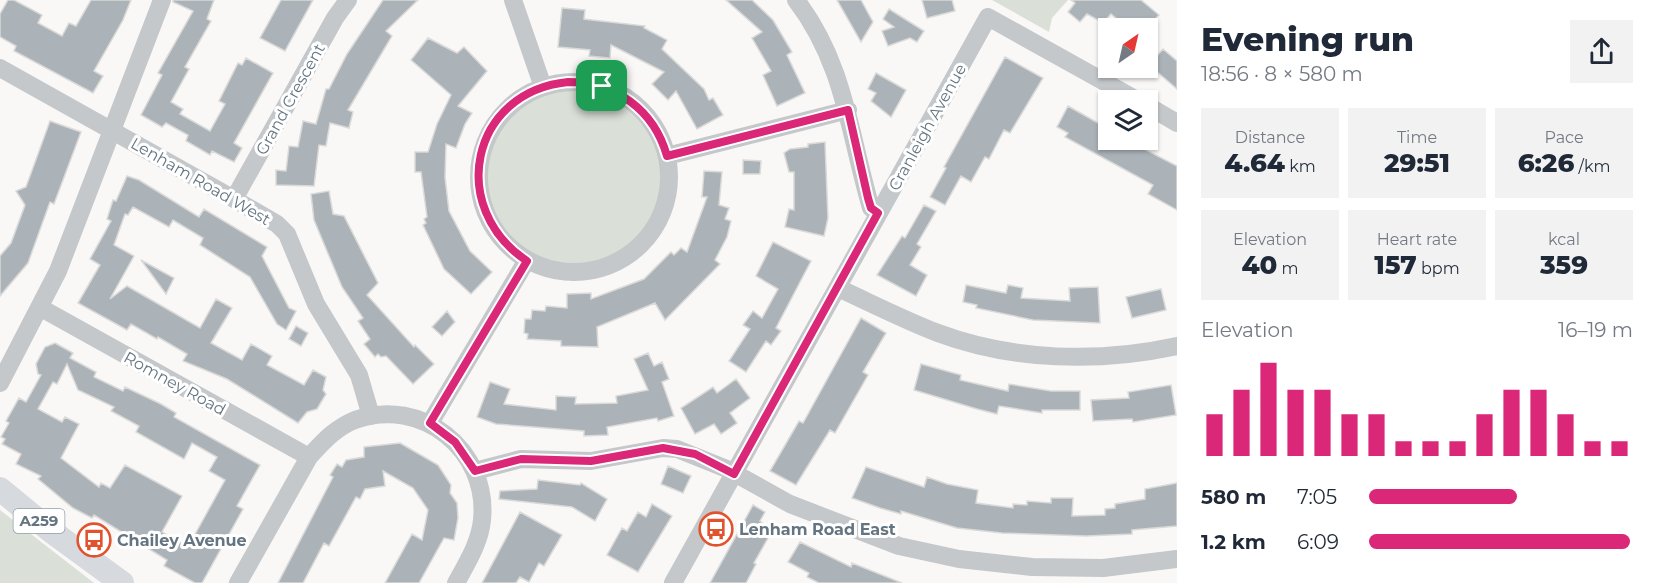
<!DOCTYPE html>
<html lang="en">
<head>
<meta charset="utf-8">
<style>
  :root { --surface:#fff; --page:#f2f2f3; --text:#1f2937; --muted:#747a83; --accent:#db2777 }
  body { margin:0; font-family:Montserrat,sans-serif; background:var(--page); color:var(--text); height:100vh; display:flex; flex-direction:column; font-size:22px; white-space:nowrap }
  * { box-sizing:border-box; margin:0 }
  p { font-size:20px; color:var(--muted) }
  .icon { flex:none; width:33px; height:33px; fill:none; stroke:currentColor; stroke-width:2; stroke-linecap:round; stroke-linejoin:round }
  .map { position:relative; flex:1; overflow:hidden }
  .details { display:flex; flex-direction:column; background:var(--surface); width:480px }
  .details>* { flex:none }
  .needle { width:39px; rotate:34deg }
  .fabs { position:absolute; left:1098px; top:18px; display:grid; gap:12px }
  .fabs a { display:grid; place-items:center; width:60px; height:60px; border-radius:0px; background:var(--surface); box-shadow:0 2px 4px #0004; font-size:30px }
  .pin { position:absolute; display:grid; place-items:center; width:51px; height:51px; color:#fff; margin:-26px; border-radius:12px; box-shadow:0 3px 9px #0006 }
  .round { display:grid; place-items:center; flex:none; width:63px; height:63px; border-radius:0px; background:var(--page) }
  .overview { display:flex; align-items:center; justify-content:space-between; height:102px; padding:0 24px }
  h1 { font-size:33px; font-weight:800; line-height:45px }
  .figures { display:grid; grid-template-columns:repeat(3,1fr); gap:9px; height:102px; padding:6px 24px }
  .figures div { display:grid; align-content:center; border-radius:0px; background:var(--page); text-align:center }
  .figures b { font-size:26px; font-weight:800 }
  .figures small { font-size:16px; font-weight:400 }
  .figures p { font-size:16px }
  .chart { height:168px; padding:12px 24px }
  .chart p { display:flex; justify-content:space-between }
  .chart svg { width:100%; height:108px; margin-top:6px; stroke:var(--accent); stroke-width:6 }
  ul { padding:0 24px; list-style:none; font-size:20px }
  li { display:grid; grid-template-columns:96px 72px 1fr; align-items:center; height:45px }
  li i { height:15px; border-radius:8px; background:var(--accent) }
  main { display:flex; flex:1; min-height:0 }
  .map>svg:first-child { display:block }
</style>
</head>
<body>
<main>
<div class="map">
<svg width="1177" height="583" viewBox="0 0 1177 583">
  <rect width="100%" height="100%" fill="#f9f8f6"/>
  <path fill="#dae0d7" d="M 992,0 L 1068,0 L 1052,18 L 1049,32 Z
    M484 177a89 89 0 1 1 178 0a89 89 0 1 1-178 0Z
    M 0,510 L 94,583 L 0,583 Z"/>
  <path fill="#abb3b9" stroke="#dadad8" stroke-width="1.5" fill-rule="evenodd" d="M 8,0 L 14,0 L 42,15 L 38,23 L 62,36 L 69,23 L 76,26 L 91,0 L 131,0 L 123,20 L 94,71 L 103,76 L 93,93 L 14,51 L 16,46 L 0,37 L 0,14 Z
    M 173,0 L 214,0 L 207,19 L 211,21 L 185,67 L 189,69 L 171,102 L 183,109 L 180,114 L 210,131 L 225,104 L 219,101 L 238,63 L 242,65 L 246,58 L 273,73 L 234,143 L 242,148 L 234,162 L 212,151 L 210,155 L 186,141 L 188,135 L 166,123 L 162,127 L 141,115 L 162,75 L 158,73 L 193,11 L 173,2 Z
    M 281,0 L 313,0 L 285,51 L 260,38 Z
    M 383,0 L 418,0 L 386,31 L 392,36 L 348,110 L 353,112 L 349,128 L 330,123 L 326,146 L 319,145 L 314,186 L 276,185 L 276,170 L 286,171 L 289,146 L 298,147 L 303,121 L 316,124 L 326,89 L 329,89 L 347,54 Z
    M 726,0 L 752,0 L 773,20 L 792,52 L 787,55 L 805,93 L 777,106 L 763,75 L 771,71 L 752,38 L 762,32 Z
    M 837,0 L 861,0 L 873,22 L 861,42 Z
    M 922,0 L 952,0 L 955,11 L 927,18 Z
    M 1071,0 L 1141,0 L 1159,15 L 1147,28 L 1128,28 L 1111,14 L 1103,23 L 1087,14 L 1080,22 L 1068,12 L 1075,3 Z
    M 562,8 L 585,10 L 584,19 L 645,26 L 644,28 L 667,40 L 662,49 L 704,89 L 709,100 L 713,98 L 723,115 L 697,129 L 676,91 L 668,100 L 652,84 L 664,72 L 611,45 L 610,58 L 589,56 L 590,50 L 558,47 Z
    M 889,9 L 924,31 L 917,42 L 910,38 L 888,46 L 882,31 L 894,27 L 883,19 Z
    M 428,38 L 457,53 L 464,47 L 487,71 L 458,106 L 472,113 L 465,124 L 456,148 L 446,144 L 445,177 L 449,211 L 470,251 L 492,272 L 471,294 L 444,269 L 423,225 L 426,223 L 424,219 L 427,217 L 421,172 L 415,172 L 415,152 L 428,152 L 437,124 L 451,95 L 411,60 Z
    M 1163,49 L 1177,61 L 1177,89 L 1149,65 Z
    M 1005,57 L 1043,78 L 1010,133 L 1004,130 L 989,159 L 985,157 L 971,182 L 961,176 L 945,205 L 930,197 L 946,168 L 944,167 Z
    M 876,73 L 906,90 L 891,117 L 871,101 L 876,93 L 868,89 Z
    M 1068,106 L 1107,128 L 1100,140 L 1127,140 L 1177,166 L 1177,210 L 1148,194 L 1153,185 L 1065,137 L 1068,133 L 1057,127 Z
    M 50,121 L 81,132 L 54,204 L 50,202 L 28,263 L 0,296 L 0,256 L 11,243 L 25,205 L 16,191 L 26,187 Z
    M 825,142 L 828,218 L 824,236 L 785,227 L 789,209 L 794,210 L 794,172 L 789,172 L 784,153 L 790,149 L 808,147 L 808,144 Z
    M 743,160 L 761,161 L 760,174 L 743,174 Z
    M 704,171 L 722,172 L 719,205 L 729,208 L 725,219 L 731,221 L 727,237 L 715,260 L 720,264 L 665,320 L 655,303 L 597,327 L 598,347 L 561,346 L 561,341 L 527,339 L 528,334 L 524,333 L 525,319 L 531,319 L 532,310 L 545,311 L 546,306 L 567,308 L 567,294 L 591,293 L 591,299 L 644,279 L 671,252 L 674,255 L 681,248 L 687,252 L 707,197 L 702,197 Z
    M 127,176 L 139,180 L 199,217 L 204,209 L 267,247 L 262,256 L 289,308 L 296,311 L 286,330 L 277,324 L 250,277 L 200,245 L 203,238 L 173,220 L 169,227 L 133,207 L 128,215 L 125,214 L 114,245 L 134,256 L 110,299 L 127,286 L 200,328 L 216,299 L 232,308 L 211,343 L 242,360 L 251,344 L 272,356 L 267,365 L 304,385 L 313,370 L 326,377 L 323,390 L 326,394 L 317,409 L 307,412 L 298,423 L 227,379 L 183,361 L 187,354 L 158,337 L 157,339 L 131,324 L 127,330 L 78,303 L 100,265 L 90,259 L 111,221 L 107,219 L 113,200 L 116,201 Z
    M 329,191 L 333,214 L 344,216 L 378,283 L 367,295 L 414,347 L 415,345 L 434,364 L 413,384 L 386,356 L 381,357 L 378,354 L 375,357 L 364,344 L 370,339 L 358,321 L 363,318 L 342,287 L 314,220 L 311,194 Z
    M 924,205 L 936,211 L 917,244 L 921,247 L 910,265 L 927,275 L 916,296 L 877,275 L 902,236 L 905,238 Z
    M 773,242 L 811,261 L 776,328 L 781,331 L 771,345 L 766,341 L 746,372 L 729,361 L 750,329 L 743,325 L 753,311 L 762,318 L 778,289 L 756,276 Z
    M 141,260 L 174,278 L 166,294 Z
    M 966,285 L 1006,293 L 1008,285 L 1023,288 L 1021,298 L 1070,301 L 1069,288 L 1098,287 L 1100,323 L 1033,320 L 976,308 L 977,305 L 963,302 Z
    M 1161,289 L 1166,310 L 1132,318 L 1126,297 Z
    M 447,311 L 455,322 L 442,336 L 432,327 Z
    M 861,318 L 886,333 L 863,372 L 868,375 L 835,433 L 830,430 L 796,485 L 770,471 L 799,421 L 803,423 Z
    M 296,326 L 308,333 L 301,346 L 289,339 Z
    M 55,343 L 73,353 L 70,358 L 96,372 L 94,377 L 123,391 L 125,387 L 161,404 L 176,413 L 174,417 L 260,465 L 237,506 L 243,509 L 202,583 L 195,583 L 164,566 L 167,560 L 94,515 L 92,518 L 73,508 L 38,479 L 41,476 L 16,464 L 21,454 L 2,444 L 5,439 L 1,437 L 9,423 L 6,421 L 19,398 L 26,402 L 41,375 L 38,374 L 36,364 L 45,347 ZM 67,364 L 78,390 L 114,407 L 111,411 L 139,426 L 136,432 L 184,459 L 192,443 L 217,457 L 209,471 L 225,480 L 188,547 L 162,532 L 182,496 L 125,465 L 110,488 L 101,483 L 99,487 L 61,458 L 79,424 L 65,417 L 62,422 L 38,409 L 53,382 L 57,384 Z
    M 648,353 L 654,366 L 662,362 L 669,379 L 662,382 L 674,416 L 658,421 L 657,418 L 607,427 L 608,435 L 584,436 L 584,431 L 496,424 L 477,417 L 490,382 L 510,389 L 504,404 L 556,410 L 556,396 L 576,397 L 575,404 L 617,403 L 616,396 L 648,390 L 634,359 Z
    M 921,364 L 961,375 L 960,380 L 1008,391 L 1009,384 L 1051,391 L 1080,391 L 1080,410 L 1042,410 L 1042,413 L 999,406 L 997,414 L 977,409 L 914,390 Z
    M 736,379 L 750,398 L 730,413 L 737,423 L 721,434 L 714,424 L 695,434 L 681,408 L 713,387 L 717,393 Z
    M 1171,385 L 1176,415 L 1133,422 L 1132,419 L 1093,421 L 1091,400 L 1129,398 L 1128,392 Z
    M 400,443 L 438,465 L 451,485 L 450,493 L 457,503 L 458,518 L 454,540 L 444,538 L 419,583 L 385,583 L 412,534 L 422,540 L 428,510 L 413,488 L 383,471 L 385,486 L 365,489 L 360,499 L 356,497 L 329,546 L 324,543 L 303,583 L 278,583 L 333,477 L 330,475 L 337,464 L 342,467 L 346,460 L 364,457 L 364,447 Z
    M 668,466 L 691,476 L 683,493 L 661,484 Z
    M 866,467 L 924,487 L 927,477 L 947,484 L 978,490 L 976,503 L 1013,508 L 1013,504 L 1027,505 L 1027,501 L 1051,503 L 1051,498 L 1073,498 L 1072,516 L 1105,515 L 1105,509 L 1115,508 L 1115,504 L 1145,499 L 1145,489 L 1177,483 L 1177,526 L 1132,530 L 1132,534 L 1086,536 L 1002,533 L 957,528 L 901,511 L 901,514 L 880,508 L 852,498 Z
    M 538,480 L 580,485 L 581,483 L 607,499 L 595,521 L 572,507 L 499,499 L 500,491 L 537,489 Z
    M 652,504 L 672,516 L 638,572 L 607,555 L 622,528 L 627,531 L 638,512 L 646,517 Z
    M 753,505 L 765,512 L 760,521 L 772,531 L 754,563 L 756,564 L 746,583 L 710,583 Z
    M 520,512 L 562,535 L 544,566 L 539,563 L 529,582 L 520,577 L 516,583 L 482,583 Z
    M 800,542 L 851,567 L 852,563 L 902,583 L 819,583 L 807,577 L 809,573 L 788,562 Z"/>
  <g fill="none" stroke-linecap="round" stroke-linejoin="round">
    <path stroke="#c4c8cb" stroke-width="18" d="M 513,0 L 543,87
      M 796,0 C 845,64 849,133 871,208 L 878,213
      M 0,68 L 234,199 L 277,224 L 287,234 L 316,304 L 359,375 L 371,416
      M479 177a95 95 0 1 1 190 0a95 95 0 1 1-190 0Z
      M 1148,106 L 1177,123
      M 667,156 L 848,110
      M 234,199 L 335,18 L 348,0
      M 838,288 C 871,303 904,320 938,333 C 1013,361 1099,363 1177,346
      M 41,308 L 309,457
      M 0,383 L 58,271 L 162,0
      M 430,423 L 527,260
      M 475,471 L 521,459 L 591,461 L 663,448 L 677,449 L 727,469 L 790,504 L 899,546 L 959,559 L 1032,567 L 1103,568 L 1177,559
      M 238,583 L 309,457 C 323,442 335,428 355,420 C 421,396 489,450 482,520 C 480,542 467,563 456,583
      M 673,583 L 988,17 L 1137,100"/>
    <path stroke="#d6dade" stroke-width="24" d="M 0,489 L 51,531 L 122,583"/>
  </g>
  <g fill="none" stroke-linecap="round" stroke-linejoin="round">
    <g stroke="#fff" stroke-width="12">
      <path id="route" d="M 568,82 C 616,82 654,110 667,156 L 848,110 L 868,198 L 871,208 L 878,213 L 734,474 L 695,454 L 663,448 L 591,461 L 521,459 L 475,471 L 455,442 L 430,423 L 527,261 C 447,208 470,92 568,82 Z"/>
    </g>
    <use href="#route" stroke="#db2777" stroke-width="8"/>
  </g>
  <defs>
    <g id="bus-ring" transform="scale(1.725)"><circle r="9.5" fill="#fff" stroke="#e1532e" stroke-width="1.5"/><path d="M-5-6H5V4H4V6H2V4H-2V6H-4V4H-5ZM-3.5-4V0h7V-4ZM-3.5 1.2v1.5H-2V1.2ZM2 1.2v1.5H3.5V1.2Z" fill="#e1532e"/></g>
  </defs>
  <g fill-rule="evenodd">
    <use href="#bus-ring" x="716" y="529"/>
    <use href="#bus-ring" x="94" y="540"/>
  </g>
  <g text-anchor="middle" stroke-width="6" stroke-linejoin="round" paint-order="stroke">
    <rect fill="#fff" stroke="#929ea7" stroke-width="1.5" x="13.5" y="509" width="51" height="24" rx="4.5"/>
    <g font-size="15" font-weight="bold" fill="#647581">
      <text x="39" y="526">A259</text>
    </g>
    <g font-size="16" fill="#647581" stroke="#fff">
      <text transform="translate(290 99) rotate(-61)" y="6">Grand Crescent</text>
      <text transform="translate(927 127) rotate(-61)" y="6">Cranleigh Avenue</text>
      <text transform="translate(201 181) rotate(30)" y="6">Lenham Road West</text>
      <text transform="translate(175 383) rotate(29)" y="6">Romney Road</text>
    </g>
    <g font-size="16" font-weight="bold" fill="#647581" stroke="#fff" text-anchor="start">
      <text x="739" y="535">Lenham Road East</text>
      <text x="117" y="546">Chailey Avenue</text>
    </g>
  </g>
</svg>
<div class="fabs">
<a><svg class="needle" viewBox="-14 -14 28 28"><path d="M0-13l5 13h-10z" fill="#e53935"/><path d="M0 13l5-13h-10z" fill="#747a83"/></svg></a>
<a><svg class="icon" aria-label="layers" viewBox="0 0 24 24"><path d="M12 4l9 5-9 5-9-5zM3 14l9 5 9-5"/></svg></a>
</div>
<div class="pin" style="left:602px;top:86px;background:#1e9e55"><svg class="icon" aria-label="arrive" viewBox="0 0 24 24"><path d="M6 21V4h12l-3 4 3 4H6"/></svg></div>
</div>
<section class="details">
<div class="overview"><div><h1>Evening run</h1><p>18:56 · 8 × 580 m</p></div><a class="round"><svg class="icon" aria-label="share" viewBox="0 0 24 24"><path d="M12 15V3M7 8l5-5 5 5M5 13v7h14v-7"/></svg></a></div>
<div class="figures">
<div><p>Distance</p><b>4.64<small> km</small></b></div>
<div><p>Time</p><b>29:51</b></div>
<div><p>Pace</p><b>6:26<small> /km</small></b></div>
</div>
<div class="figures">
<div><p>Elevation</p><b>40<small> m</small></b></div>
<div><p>Heart rate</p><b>157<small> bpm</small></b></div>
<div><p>kcal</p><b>359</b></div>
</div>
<div class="chart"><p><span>Elevation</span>16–19 m</p>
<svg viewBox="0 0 160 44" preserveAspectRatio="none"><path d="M5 44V27M15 44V17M25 44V6M35 44V17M45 44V17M55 44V27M65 44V27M75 44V38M85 44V38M95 44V38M105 44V27M115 44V17M125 44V17M135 44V27M145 44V38M155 44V38"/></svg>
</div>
<ul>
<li><b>580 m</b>7:05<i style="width:56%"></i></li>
<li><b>1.2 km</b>6:09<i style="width:99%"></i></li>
</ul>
</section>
</main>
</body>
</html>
